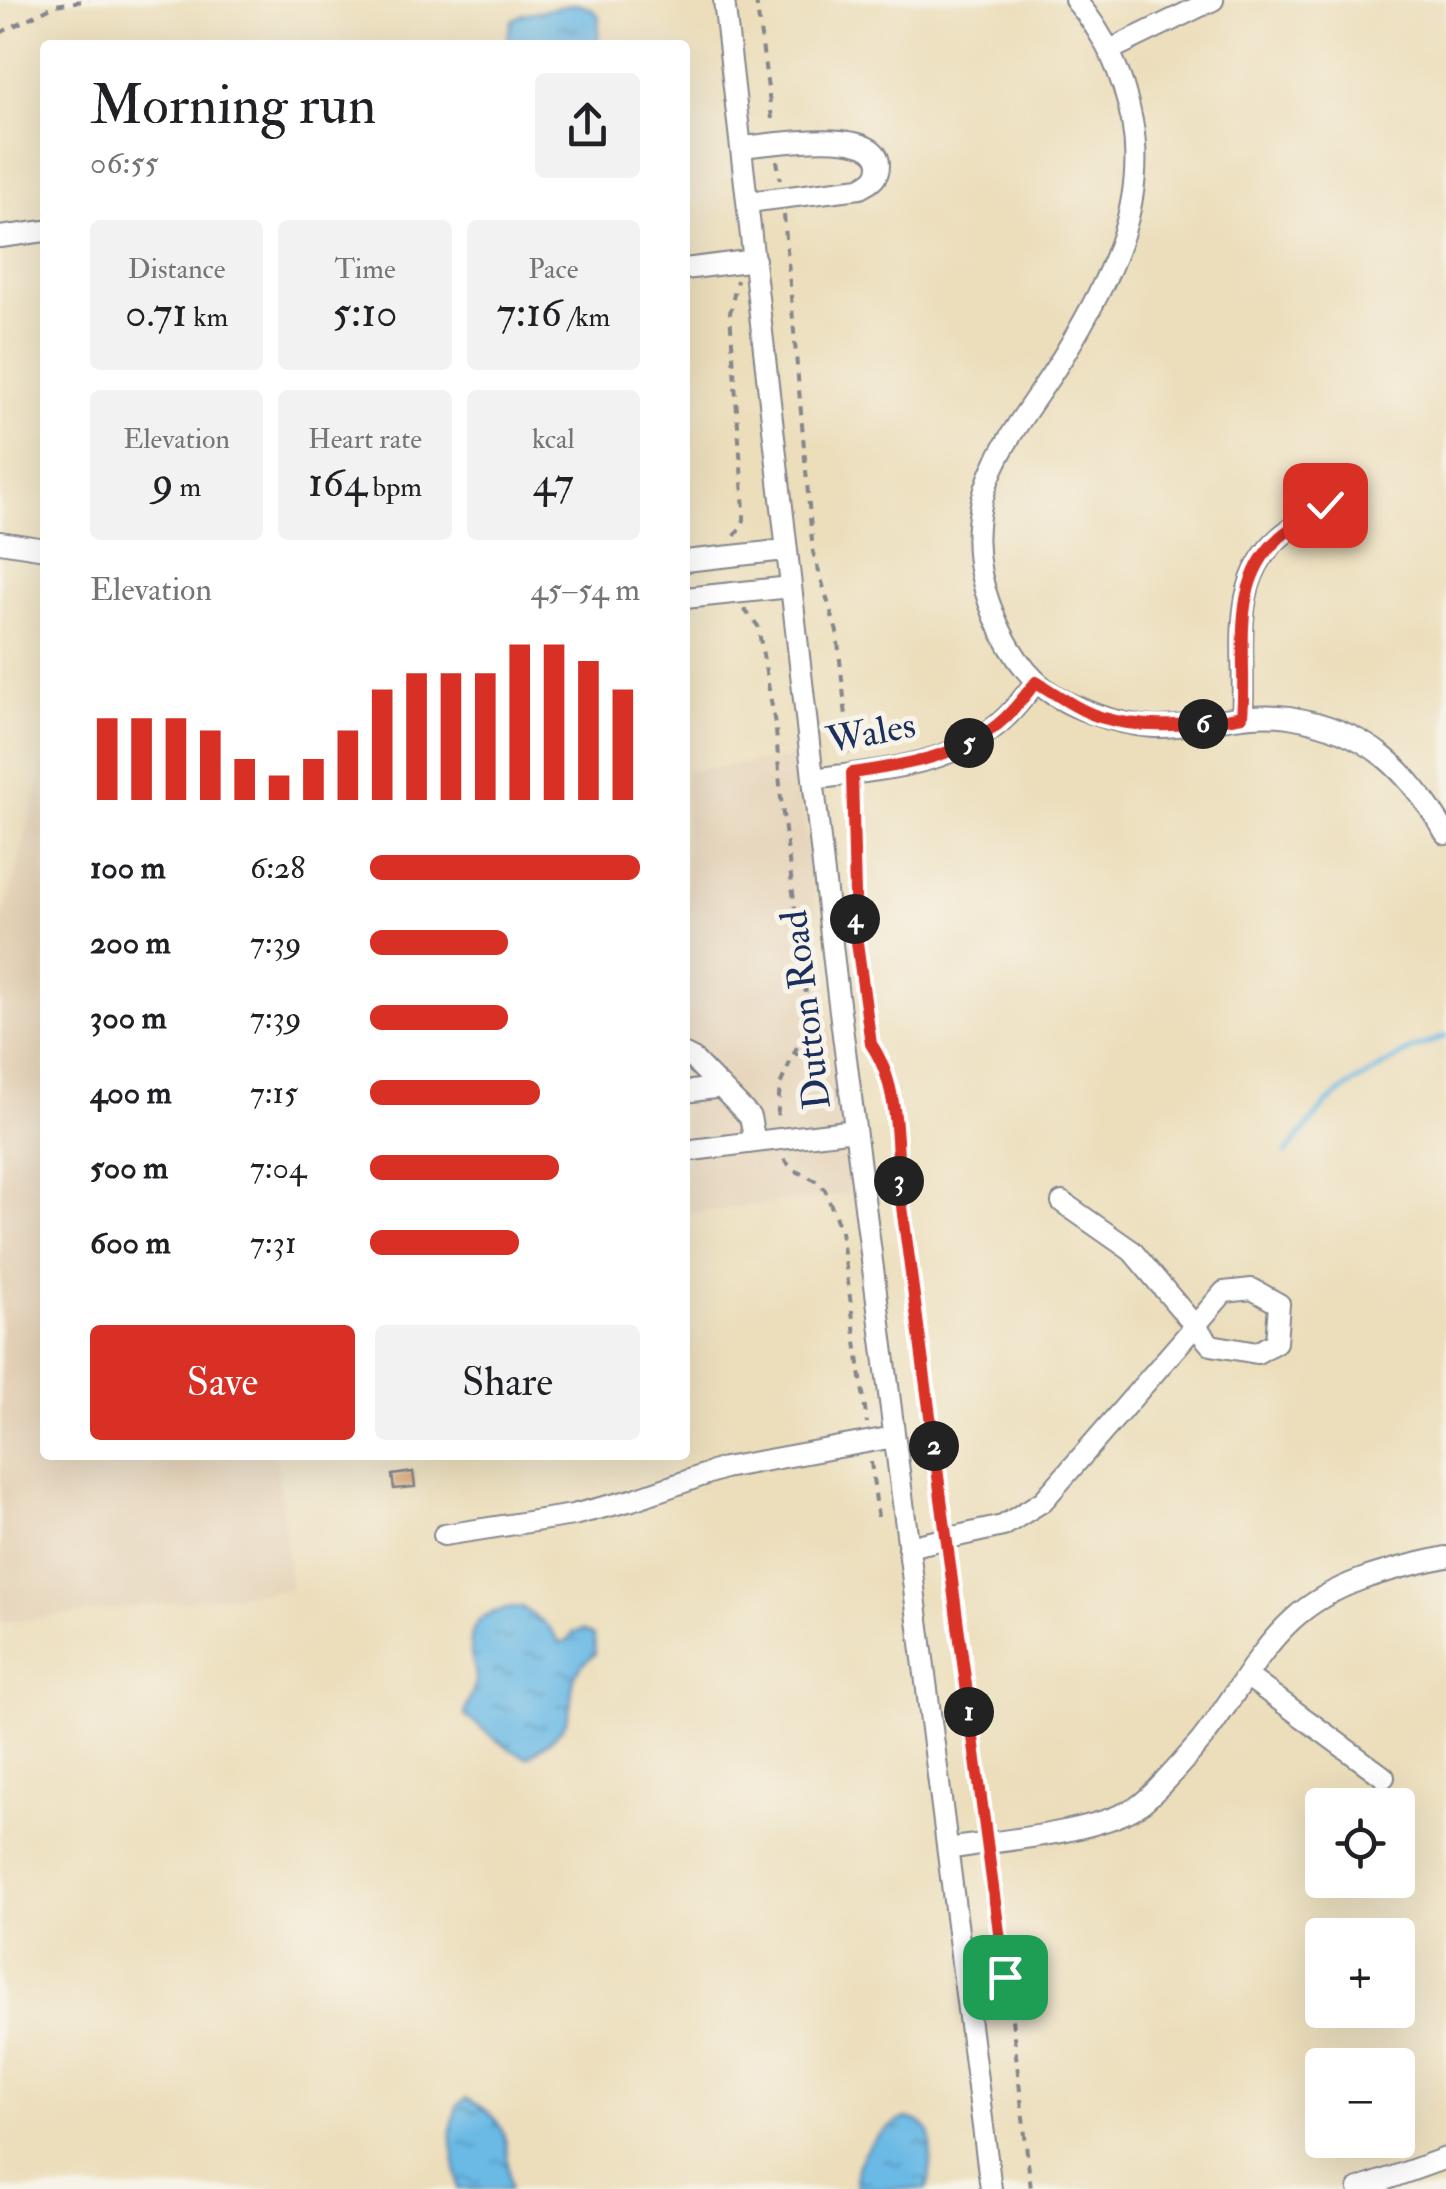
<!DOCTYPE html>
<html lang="en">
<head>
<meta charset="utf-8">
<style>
  :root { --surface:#fff; --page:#f2f2f2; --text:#202124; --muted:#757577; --accent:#d93025 }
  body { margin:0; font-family:"IM FELL Double Pica",serif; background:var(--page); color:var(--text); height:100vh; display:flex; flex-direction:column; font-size:38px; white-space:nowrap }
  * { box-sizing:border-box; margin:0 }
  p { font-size:32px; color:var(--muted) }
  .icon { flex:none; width:55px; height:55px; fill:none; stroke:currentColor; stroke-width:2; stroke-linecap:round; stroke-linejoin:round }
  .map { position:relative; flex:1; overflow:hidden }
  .details { position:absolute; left:40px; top:40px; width:650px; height:1420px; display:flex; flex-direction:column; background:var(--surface); border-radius:10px; box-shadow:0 10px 40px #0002 }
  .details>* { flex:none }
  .tools { position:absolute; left:1305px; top:1788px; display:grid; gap:20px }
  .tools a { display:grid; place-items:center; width:110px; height:110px; border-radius:10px; background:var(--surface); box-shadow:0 10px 40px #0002; font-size:50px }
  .pin { position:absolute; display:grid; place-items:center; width:85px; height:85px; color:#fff; margin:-42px; border-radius:20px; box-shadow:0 5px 15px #0006 }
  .km { position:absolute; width:50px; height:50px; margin:-25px; border-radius:50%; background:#222; color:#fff; font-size:28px; line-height:50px; text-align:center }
  .round { display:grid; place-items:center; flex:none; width:105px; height:105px; border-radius:10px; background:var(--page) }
  .overview { display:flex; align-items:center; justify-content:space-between; height:170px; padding:0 50px }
  h1 { font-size:55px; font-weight:600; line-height:75px }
  .metrics { display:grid; grid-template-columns:repeat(3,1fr); gap:15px; height:170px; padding:10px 50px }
  .metrics div { display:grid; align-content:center; border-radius:10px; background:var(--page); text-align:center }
  .metrics b { font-size:42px; font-weight:600 }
  .metrics small { font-size:28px; font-weight:400 }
  .metrics p { font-size:28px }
  .chart { height:280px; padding:20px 50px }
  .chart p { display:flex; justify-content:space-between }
  .chart svg { width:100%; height:180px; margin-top:10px; stroke:var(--accent); stroke-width:6 }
  .action { display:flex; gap:20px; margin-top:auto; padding:20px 50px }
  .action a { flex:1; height:115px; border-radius:10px; background:var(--accent); color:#fff; font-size:40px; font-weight:600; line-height:115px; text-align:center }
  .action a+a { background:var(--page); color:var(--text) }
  ul { padding:0 50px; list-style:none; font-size:32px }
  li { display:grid; grid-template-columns:160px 120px 1fr; align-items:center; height:75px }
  li i { height:25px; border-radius:12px; background:var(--accent) }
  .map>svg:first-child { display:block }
</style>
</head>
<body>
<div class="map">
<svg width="1446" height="2189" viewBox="0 0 1446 2189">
  <defs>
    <pattern id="water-ripples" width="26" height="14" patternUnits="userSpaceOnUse" patternTransform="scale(2.5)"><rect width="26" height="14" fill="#6abae5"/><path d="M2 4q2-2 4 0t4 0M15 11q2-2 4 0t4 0" fill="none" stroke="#5698bd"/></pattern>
  </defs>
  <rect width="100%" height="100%" fill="#f7f3e8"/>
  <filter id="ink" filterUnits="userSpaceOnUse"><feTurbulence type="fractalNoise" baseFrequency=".01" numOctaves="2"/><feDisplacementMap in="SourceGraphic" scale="20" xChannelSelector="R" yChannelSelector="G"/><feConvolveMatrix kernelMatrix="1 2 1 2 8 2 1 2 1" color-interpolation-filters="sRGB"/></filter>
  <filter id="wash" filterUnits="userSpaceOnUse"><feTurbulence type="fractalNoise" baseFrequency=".0048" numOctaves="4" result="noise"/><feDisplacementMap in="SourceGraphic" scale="40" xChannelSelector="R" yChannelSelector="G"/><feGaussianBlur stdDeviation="2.25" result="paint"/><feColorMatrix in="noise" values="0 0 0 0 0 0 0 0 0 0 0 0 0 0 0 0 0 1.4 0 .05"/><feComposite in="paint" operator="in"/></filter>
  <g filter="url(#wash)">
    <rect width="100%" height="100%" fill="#ecdebb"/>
    <path fill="#e4d1b6" d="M 798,757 L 850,1194 L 685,1214 L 685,771 Z
      M 45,762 L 45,1455 L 276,1455 L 291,1589 L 0,1623 L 0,931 Z"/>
    <path fill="url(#water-ripples)" stroke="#4274a2" stroke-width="2.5" d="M 576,4 L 591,8 L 599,17 L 598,45 L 506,45 L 512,20 L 523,14 Z
      M 522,1607 L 550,1628 L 559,1643 L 567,1642 L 573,1633 L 583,1630 L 594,1636 L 595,1654 C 565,1675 576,1686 568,1717 C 564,1732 541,1748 528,1757 C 503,1749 487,1731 465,1716 C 466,1702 476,1690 476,1677 C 476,1670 471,1661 471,1653 C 467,1616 491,1610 522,1607 Z
      M 466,2099 C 513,2121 505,2144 510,2189 L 458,2189 C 457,2154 445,2143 457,2106 Z
      M 905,2118 C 935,2122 932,2141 930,2164 C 929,2175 932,2178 926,2189 L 858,2189 C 847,2158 881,2131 905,2118 Z"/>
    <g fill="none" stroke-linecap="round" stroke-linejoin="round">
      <path stroke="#6abae5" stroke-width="5" d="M 1286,1153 L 1327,1103 L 1349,1086 L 1411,1050 L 1446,1036"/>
    </g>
    <g id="blocks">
      <path fill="#d7965d" d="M 413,1472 L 415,1487 L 394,1489 L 392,1475 Z"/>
    </g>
  </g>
  <g filter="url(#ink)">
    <use href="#blocks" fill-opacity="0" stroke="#84868c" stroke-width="2.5"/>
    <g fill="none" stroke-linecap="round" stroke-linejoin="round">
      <g stroke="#84868c" stroke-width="24">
        <path id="minor" d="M 724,0 L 837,988 L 991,2189
          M 1075,0 C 1106,35 1123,75 1132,121 C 1148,207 1107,284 1064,355 C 1020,427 962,481 981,574 C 989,611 1009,655 1036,681 C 1062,707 1119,725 1154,727 C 1200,728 1244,710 1289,717 C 1368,730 1408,769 1446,834
          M 1110,50 L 1213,0
          M 742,147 C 769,145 879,125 879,165 C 879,178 871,182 860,188 L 749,202
          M 0,237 L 45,231
          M 685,269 L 755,260
          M 0,542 L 45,549
          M 685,561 L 786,550
          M 685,598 L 791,587
          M 1242,716 C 1247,655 1227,583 1280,537 C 1294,525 1310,516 1325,505
          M 813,779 C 877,770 956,766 1005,718 C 1017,707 1026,694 1036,682
          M 685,1055 L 693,1059 L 750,1117 L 755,1142 L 855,1130
          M 685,1092 L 721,1087
          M 685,1151 L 755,1142
          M 1252,1289 L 1279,1304 L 1276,1342 L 1257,1353 L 1211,1345 L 1195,1326 L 1224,1292 Z
          M 444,1535 L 573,1515 L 632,1500 L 724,1468 L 894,1437
          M 908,1547 L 1003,1526 L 1043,1501 L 1195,1326 L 1132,1251 L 1062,1202
          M 1248,1677 L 1384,1777
          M 948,1849 C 1001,1840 1089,1834 1135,1808 C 1151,1799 1186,1758 1199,1743 C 1231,1704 1255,1654 1292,1620 C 1334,1581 1391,1569 1446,1557
          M 1359,2189 L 1446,2158"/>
      </g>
      <path stroke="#84868c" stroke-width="4" stroke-dasharray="8 8" stroke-linecap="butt" d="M 756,0 L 773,126
        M 0,33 L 55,5 L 89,0
        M 777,160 L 780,180
        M 784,215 L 813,552 L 837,632 L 850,754
        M 735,536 L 744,520 L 744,510 L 730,313 L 737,280
        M 744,609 L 758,626 L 776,730 L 781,799 L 806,994 L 804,1031 L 780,1085 L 777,1120
        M 854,794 L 856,935 L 871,1044 L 880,1057 L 890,1089 L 899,1184 L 946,1520
        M 795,1054 L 825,1053
        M 784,1159 L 792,1169 L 816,1181 L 825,1190 L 841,1231 L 867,1423
        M 871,1462 L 878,1517
        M 949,1554 L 984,1827
        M 990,1861 L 1011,2010 L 1031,2189"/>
      <use href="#minor" stroke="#fff" stroke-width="20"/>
    </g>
  </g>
  <g fill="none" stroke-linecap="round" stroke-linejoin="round" filter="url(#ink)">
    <g stroke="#fff" stroke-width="20">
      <path id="route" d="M 1005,1977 L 899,1184 C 897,1138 898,1083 871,1044 L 856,935 L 852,773 C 905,765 965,756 1005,718 C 1017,707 1026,694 1036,682 C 1056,694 1078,710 1100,717 C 1147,731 1194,725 1242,716 C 1248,655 1227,584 1280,537 C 1294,525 1310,516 1325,505"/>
    </g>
    <use href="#route" stroke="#d93025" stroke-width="12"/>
  </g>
  <g text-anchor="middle" stroke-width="10" stroke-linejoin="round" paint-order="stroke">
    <g font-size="38" fill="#1b2f5e" stroke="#f7f3e8">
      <text transform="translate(871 732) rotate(-11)" y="13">Wales</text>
      <text transform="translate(805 1010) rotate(-97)" y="13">Dutton Road</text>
    </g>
  </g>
</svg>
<div class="tools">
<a><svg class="icon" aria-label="locate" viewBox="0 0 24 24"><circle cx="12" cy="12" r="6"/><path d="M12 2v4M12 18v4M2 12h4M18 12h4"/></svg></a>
<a>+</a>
<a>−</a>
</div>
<div class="pin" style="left:1005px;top:1977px;background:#1e9e55"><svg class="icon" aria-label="arrive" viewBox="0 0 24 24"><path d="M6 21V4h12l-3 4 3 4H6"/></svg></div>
<div class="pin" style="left:1325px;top:505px;background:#d93025"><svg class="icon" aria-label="check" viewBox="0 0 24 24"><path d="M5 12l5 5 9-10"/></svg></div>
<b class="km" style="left:969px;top:1712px">1</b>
<b class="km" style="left:934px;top:1446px">2</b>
<b class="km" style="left:899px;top:1181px">3</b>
<b class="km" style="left:855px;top:919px">4</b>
<b class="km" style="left:969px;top:743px">5</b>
<b class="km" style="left:1203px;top:724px">6</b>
<section class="details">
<div class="overview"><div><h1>Morning run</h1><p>06:55</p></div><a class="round"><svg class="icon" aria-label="share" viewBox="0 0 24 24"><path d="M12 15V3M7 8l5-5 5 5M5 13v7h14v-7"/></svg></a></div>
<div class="metrics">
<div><p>Distance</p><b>0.71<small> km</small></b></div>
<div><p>Time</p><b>5:10</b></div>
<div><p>Pace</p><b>7:16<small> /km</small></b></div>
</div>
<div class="metrics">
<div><p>Elevation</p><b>9<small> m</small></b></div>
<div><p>Heart rate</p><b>164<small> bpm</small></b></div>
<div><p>kcal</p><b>47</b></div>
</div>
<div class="chart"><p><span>Elevation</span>45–54 m</p>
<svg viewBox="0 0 160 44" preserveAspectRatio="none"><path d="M5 44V24M15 44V24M25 44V24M35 44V27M45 44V34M55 44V38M65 44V34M75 44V27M85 44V17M95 44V13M105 44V13M115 44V13M125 44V6M135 44V6M145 44V10M155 44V17"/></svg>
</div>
<ul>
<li><b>100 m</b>6:28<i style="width:100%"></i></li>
<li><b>200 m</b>7:39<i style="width:51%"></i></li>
<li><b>300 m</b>7:39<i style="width:51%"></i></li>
<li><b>400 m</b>7:15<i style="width:63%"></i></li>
<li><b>500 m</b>7:04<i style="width:70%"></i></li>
<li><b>600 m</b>7:31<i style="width:55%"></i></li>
</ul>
<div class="action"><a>Save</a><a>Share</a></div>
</section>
</div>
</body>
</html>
